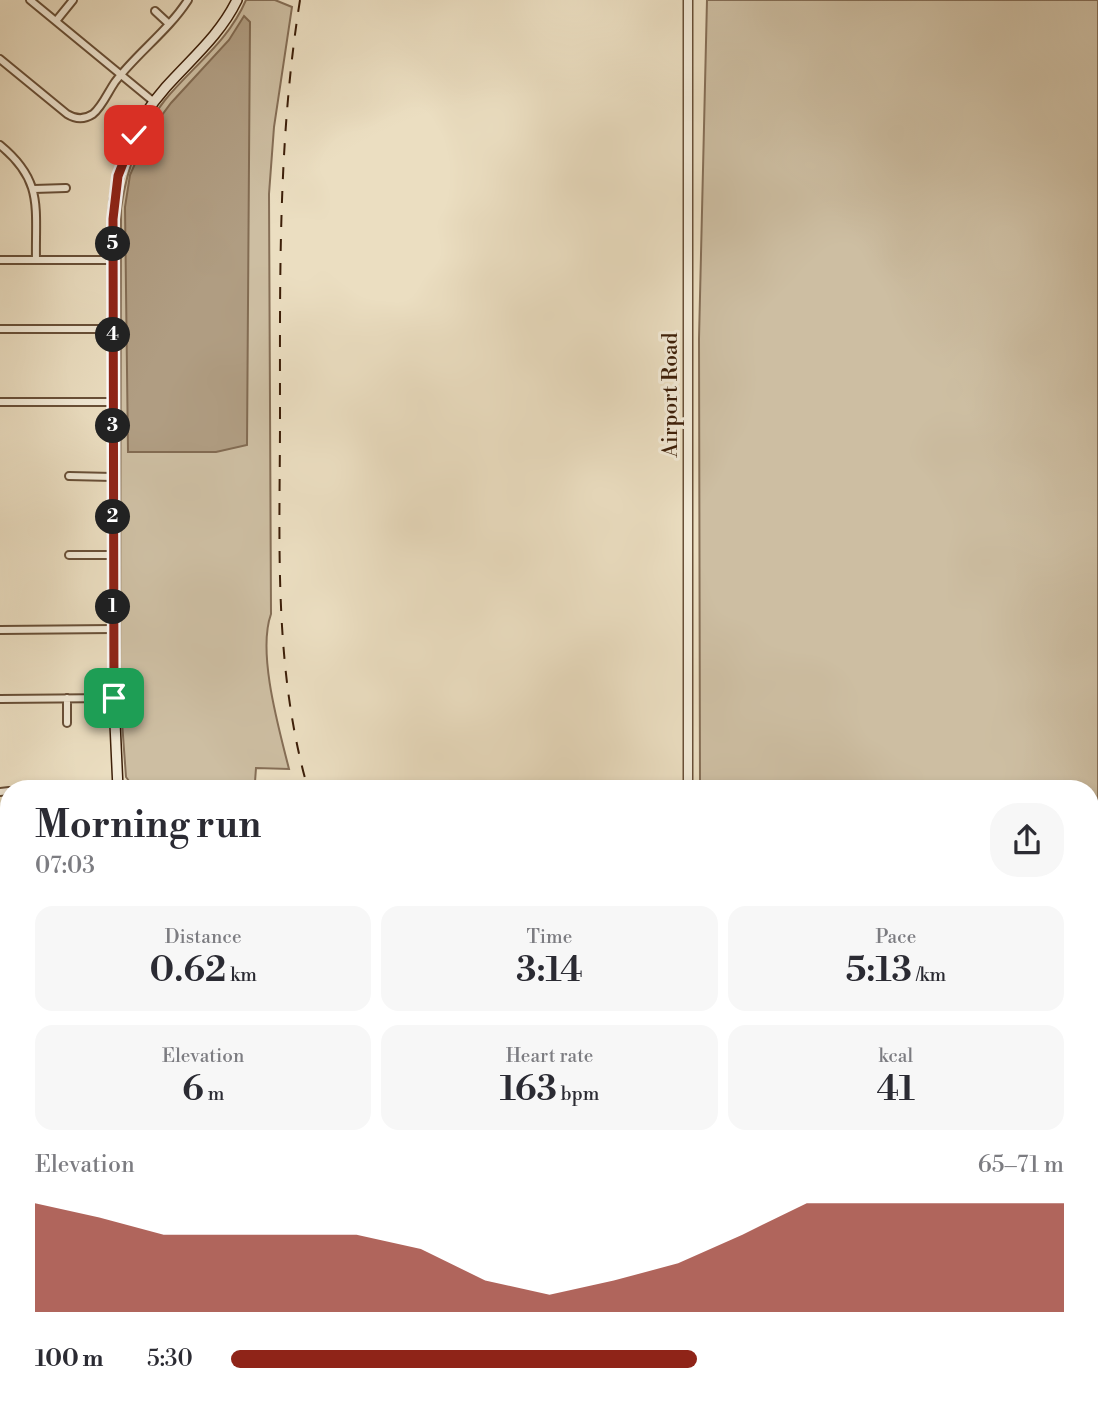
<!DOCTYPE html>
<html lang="en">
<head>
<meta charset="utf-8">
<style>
  :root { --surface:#fff; --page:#f7f7f7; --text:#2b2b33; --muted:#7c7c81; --accent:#8f2418 }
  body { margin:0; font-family:"Libre Bodoni",serif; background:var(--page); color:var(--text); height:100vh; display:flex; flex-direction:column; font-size:26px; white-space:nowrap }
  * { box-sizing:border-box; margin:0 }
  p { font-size:23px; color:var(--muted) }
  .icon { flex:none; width:38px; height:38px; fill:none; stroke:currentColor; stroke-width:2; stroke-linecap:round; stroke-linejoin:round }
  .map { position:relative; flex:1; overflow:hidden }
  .details { position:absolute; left:0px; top:780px; width:1099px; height:621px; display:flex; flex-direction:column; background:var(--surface); border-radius:28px 28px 0 0; box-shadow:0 4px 10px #0003 }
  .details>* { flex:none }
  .pin { position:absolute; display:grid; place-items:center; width:60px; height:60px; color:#fff; margin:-30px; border-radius:14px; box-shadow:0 4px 10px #0006 }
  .km { position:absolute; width:35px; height:35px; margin:-18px; border-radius:50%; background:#222; color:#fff; font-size:19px; line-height:35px; text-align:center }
  .round { display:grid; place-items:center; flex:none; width:74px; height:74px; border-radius:28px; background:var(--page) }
  .headline { display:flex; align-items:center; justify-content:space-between; height:119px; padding:0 35px }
  h1 { font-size:38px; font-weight:600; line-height:52px }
  .metrics { display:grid; grid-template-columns:repeat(3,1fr); gap:10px; height:119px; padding:7px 35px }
  .metrics div { display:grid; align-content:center; border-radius:18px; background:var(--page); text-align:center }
  .metrics b { font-size:35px; font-weight:600 }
  .metrics small { font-size:19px; font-weight:400 }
  .metrics p { font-size:19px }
  .chart { height:196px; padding:14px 35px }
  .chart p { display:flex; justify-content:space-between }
  .chart svg { width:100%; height:126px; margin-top:7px; fill:var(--accent); opacity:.7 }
  ul { padding:0 35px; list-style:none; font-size:23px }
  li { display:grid; grid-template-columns:112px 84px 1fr; align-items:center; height:52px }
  li i { height:18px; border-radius:9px; background:var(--accent) }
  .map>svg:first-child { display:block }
</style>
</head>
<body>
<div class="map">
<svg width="1098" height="1401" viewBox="0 0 1098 1401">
  <rect width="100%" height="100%" fill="#ebdec1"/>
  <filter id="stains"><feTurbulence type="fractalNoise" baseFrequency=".00286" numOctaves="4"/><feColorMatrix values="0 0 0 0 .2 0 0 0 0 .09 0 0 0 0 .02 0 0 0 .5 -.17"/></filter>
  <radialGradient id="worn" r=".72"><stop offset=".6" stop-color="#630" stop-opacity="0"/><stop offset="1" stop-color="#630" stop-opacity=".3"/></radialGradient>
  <path fill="#cdbea2" stroke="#856e56" stroke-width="2" d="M 246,0 L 275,0 L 292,7 L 274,127 L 269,194 L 271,614 C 257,653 279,729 289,769 L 256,768 L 255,782 L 233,781 L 225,787 L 132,785 L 126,777 L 120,694 L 121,208 C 127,168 139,132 165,100 C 193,66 228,42 246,0 Z
    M 707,0 L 1098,0 L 1098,1004 L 1090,1004 L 1090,789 L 700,789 L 699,339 Z
    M 1090,1063 L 1098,1076 L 1098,1401 L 1063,1401 L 1062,1393 L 1090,1393 Z
    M 708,1393 L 950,1393 L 951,1401 L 709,1401 Z
    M 965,1393 L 1041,1393 L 1042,1401 L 966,1401 Z"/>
  <path fill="#b09d82" stroke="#826b52" stroke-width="2" d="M 244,16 L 250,22 L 247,445 L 216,452 L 128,452 L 125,207 L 130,175 L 148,134 L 171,103 L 229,40 Z"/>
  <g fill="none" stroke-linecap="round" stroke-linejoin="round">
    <path stroke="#947e65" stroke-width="16" d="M 1090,1039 L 1098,1038
      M 957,1393 L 958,1401
      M 1051,1393 L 1052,1401"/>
  </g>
  <path fill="#978269" stroke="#3d1f09" stroke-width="2" d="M 202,1393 L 231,1393 L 231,1401 L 201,1401 Z"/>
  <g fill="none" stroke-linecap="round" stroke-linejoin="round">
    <g stroke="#684f37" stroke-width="10">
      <path id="minor" d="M 30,0 L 154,102
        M 155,11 L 169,24
        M 56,21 L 73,0
        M 0,59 L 67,114 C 75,119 84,120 93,114 C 102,107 108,92 115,82 C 137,53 168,31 188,0
        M 0,145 C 44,181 35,208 36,260
        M 34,189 L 66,188
        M 0,260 L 113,260
        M 0,329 L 113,329
        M 0,402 L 113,402
        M 69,476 L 113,477
        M 69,555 L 113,555
        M 0,630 L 113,629
        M 0,699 L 114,698
        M 67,723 L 67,698
        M 121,789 L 161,789
        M 0,792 L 9,791
        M 0,859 L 9,859
        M 0,940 L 9,937
        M 0,1013 L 9,1010
        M 5,1086 L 6,1291
        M 134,1393 L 134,1401
        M 450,1393 L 451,1401
        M 366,1401 L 366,1393"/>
    </g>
    <g stroke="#684f37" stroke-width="11">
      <path id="tertiary" d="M 688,789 L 688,0
        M 0,1364 L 9,1364
        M 691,1393 L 692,1401"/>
    </g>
    <g stroke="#3d1f09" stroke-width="12">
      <path id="secondary" d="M 118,789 L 113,679 L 113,219 C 115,169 133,124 166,87 C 192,58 220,35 237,0
        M 258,1401 L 258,1393"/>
    </g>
    <use href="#minor" stroke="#f2ead7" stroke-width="6"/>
    <use href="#tertiary" stroke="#f2ead7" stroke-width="8"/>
    <use href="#secondary" stroke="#f2ead7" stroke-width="9"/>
    <path stroke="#3d1f09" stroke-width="2" stroke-dasharray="12 12" stroke-linecap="butt" d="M 300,0 C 278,138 280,277 280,417 C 280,542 273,667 308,789
      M 523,1393 L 526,1401"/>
  </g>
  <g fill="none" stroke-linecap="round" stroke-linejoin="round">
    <g stroke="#fff" stroke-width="14">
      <path id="route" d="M 114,698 L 113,219 L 118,176 L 134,135"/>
    </g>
    <use href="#route" stroke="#8f2418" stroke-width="9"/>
  </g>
  <g text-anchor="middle" stroke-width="6" stroke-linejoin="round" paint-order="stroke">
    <g font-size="21" fill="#3d1f09" stroke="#f2ead7">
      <text transform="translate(670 395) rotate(-90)" y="7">Airport Road</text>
    </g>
  </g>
  <rect width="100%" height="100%" filter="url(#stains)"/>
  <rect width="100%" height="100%" fill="url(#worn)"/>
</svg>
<div class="pin" style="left:114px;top:698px;background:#1e9e55"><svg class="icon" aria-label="arrive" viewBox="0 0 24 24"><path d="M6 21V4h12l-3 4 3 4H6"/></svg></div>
<div class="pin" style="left:134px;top:135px;background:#d93025"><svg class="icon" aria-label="check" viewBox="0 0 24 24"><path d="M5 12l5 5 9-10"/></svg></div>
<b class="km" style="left:113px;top:607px">1</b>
<b class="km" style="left:113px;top:517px">2</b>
<b class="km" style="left:113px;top:426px">3</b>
<b class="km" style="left:113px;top:335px">4</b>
<b class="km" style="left:113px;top:244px">5</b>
<section class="details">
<div class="headline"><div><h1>Morning run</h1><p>07:03</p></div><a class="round"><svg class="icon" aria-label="share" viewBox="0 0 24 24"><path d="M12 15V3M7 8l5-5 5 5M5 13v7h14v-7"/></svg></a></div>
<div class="metrics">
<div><p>Distance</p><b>0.62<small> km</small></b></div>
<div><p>Time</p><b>3:14</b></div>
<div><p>Pace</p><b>5:13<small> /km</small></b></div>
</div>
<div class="metrics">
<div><p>Elevation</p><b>6<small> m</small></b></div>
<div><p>Heart rate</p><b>163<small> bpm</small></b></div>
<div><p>kcal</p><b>41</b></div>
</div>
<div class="chart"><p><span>Elevation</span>65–71 m</p>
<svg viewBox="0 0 160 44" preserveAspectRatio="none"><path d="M0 44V6L10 11L20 17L30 17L40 17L50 17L60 22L70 33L80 38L90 33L100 27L110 17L120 6L130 6L140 6L150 6L160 6V44z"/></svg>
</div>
<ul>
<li><b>100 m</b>5:30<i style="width:56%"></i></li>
</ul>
</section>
</div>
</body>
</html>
